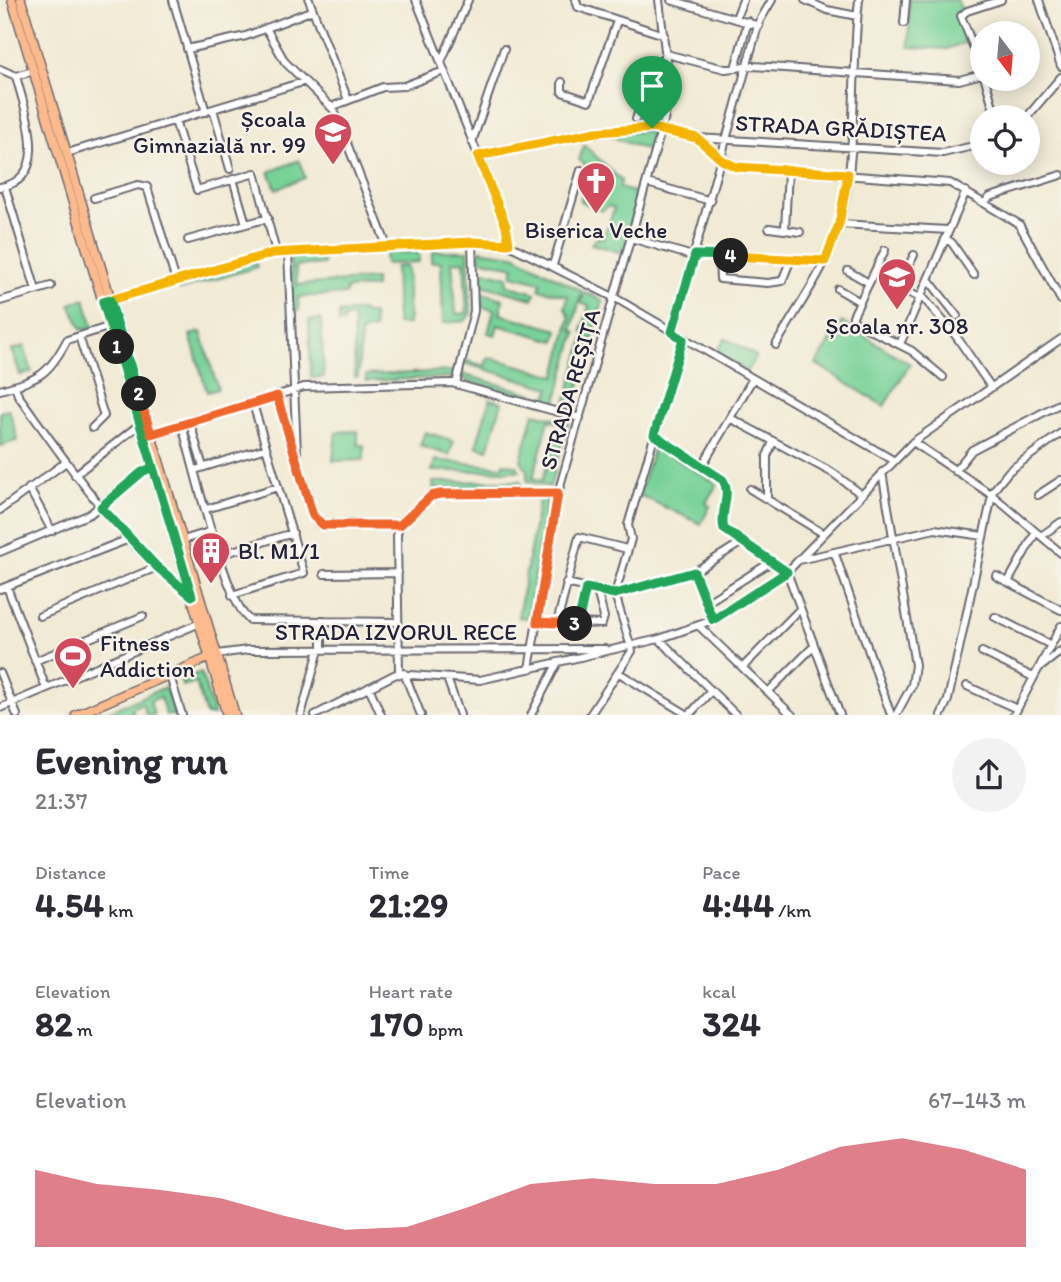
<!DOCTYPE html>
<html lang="en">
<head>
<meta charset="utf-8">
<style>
  :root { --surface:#fff; --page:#f2f2f3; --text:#2b2b33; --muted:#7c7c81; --accent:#d1495b }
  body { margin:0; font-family:Itim,sans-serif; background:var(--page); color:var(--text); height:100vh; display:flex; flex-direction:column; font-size:26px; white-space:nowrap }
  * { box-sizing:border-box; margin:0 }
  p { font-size:23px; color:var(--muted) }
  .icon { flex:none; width:38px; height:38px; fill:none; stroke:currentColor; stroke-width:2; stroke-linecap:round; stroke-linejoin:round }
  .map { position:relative; height:715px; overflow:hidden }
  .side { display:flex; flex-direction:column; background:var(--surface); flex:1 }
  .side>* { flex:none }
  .needle { width:46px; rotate:164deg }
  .buttons { position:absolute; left:970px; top:21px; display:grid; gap:14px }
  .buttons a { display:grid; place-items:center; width:70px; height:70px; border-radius:50%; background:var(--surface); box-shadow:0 4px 18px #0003; font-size:35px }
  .pin { position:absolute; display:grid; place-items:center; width:60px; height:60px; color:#fff; margin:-72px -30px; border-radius:50% 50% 50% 0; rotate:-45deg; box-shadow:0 0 7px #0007 }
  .pin .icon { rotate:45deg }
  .km { position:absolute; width:35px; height:35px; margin:-18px; border-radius:50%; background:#222; color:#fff; font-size:19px; line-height:35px; text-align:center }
  .round { display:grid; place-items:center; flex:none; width:74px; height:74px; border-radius:37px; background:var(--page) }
  .overview { display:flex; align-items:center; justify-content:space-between; height:119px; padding:0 35px }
  h1 { font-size:38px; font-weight:700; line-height:52px }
  .stats { display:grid; grid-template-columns:repeat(3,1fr); gap:10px; height:119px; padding:7px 35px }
  .stats div { display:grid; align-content:center }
  .stats b { font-size:35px; font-weight:700 }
  .stats small { font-size:19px; font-weight:400 }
  .stats p { font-size:19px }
  .chart { height:196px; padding:14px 35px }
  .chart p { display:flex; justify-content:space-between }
  .chart svg { width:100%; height:126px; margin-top:7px; fill:var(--accent); opacity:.7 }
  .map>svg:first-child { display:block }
</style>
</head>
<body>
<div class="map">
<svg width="1061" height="715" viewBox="0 0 1061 715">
  <rect width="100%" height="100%" fill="#f7f3e8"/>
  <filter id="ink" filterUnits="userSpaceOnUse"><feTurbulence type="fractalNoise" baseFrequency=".0143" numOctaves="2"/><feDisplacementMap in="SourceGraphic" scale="14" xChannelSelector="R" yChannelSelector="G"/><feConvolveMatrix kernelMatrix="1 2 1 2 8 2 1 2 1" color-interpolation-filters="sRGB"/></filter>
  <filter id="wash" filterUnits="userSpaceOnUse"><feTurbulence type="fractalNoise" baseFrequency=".00686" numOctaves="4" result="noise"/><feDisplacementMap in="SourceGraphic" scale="28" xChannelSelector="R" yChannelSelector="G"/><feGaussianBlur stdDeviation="1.57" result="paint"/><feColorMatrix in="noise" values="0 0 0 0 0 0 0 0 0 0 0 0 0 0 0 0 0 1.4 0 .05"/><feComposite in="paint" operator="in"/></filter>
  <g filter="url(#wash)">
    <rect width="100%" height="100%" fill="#f1ead4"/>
    <path fill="#78d298" stroke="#4d7a6a" stroke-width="2" fill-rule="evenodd" d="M 909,0 L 957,0 L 963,12 L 959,21 L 970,41 L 947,49 L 909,47 Z
      M 644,131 L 653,134 L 647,150 L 609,136 Z
      M 584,145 L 621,180 L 620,188 L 640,194 L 629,231 L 609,224 L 614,208 L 608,206 L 602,211 L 580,201 C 584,186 595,170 579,160 Z
      M 299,160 L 305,178 L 276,189 L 269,172 Z
      M 607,227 L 628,234 L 622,253 L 591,244 L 598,237 L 603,238 Z
      M 478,250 L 514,255 L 582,291 L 572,330 L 576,332 L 556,402 L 546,400 L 545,404 L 461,379 L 462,374 L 547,398 L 550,388 L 463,363 L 465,360 L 485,366 L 488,357 L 556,376 L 570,317 L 565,308 L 568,296 L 539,289 L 541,282 L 512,275 L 514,267 L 479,259 Z
      M 433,251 L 468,251 L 471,313 L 465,321 L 443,323 L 441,262 L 431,262 ZM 464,261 L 467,313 L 456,314 L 452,262 Z
      M 419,252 L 419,262 L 385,264 L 385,253 Z
      M 323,254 L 323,264 L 296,266 L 297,285 L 375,279 L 375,287 L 346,289 L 346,294 L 298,297 L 299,310 L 293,311 L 290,258 Z
      M 255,262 L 257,267 L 179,290 L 177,284 Z
      M 407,266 L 409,324 L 397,324 L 395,267 Z
      M 480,270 L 508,277 L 507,285 L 535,293 L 533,299 L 478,284 Z
      M 585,292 L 603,301 L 573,407 L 565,405 L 586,332 L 582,331 L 589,306 L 580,303 Z
      M 483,293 L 503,299 L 500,314 L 558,330 L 555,341 L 498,325 L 495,335 L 488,333 L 494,310 L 481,307 Z
      M 85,299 L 93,327 L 82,330 L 70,304 Z
      M 363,311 L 365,314 L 373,314 L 374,329 L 361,332 L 358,377 L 355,377 L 353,317 L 344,317 L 344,323 L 339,323 L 339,313 Z
      M 321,319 L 324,377 L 311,378 L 309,320 Z
      M 842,322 L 910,364 L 884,406 L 816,364 Z
      M 201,332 L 218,389 L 207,392 L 190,335 Z
      M 725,338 L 756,356 L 747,371 L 716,353 Z
      M 24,346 L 32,372 L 20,375 L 12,350 Z
      M 454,371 L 454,377 L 366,381 L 366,375 Z
      M 490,399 L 502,402 L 488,450 L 476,446 Z
      M 9,409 L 18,440 L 0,446 L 0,412 Z
      M 534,413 L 569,422 L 550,487 L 527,481 L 527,470 L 521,460 ZM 549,420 L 560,423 L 542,481 L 533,478 Z
      M 358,431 L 358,445 L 364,445 L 364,460 L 333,461 L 336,432 Z
      M 425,432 L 454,441 L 449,455 L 420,446 Z
      M 654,446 L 717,484 L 706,503 L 710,506 L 701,524 L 639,495 Z
      M 435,460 L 502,467 L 504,463 L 517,466 L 520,471 L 432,471 Z
      M 521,481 L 521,487 L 433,488 L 433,482 Z
      M 529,496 L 547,497 L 528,618 L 518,617 L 539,500 Z
      M 201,672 L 214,715 L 206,715 L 196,682 L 182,686 L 181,680 Z
      M 165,687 L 174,715 L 166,715 L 160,697 L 150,701 L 154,715 L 146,715 L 142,703 L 132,708 L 134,715 L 101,715 Z"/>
  </g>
  <g filter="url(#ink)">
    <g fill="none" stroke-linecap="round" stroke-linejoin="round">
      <g stroke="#6a6871" stroke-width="10">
        <path id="minor" d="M 173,0 L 206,112
          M 309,0 L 348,100
          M 416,0 L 504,220 L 509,244
          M 576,0 L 578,7 L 664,35
          M 671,0 L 759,26
          M 805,0 L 827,10 L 857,16
          M 1039,0 L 1061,66
          M 736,18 L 743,0
          M 904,23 L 906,0
          M 266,28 L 285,62 L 334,110 L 387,246
          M 187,49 L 246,36 L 313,10
          M 441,62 L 468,0
          M 735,68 L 748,21
          M 982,68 L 961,16 L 967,11 L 1001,0
          M 0,69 L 16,76 L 33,71
          M 985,79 L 996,117
          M 562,82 L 562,92 L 589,101 L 617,21
          M 331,107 L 383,87 L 404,86 L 444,71
          M 213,109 L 230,169
          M 1027,117 L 1061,77
          M 636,119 L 654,71 L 666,54 L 725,69 L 753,66 L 959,80 L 982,74
          M 175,121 L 197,190 L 255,173 L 276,252
          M 699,140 L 736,167 L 950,183 L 1019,224 L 1061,300
          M 472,142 L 504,49
          M 67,153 L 303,82
          M 478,156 L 587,134 L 649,128 L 697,138 L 943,153 L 982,144
          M 233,179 L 246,224
          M 647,183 L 711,201
          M 0,187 C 53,179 24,109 16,76
          M 5,187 L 36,290
          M 94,198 L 138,185 L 147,187 L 176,281
          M 985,202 L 990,197 L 1061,175
          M 839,224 L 948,230
          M 769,228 L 800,232
          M 785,229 L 788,171
          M 631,238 L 689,255 L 825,261
          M 945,238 L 952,243 L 974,275
          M 188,240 L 268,218
          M 885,250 L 853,316 L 853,321 L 912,351 L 943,377
          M 288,252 L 297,453
          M 719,255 L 720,279 L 768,283 L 782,281 L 791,259
          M 914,255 L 898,287 L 920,298
          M 553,265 L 581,170
          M 848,271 L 869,283
          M 928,279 L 957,316
          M 838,289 L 860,302
          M 921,295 L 956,336 L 991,387
          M 0,301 L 51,286
          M 103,302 L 273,253 L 472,242 L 505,243 L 617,299 L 893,460
          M 672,332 L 759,22 L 772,0
          M 79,336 L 104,416 L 92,428
          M 900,344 L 966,191
          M 776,345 C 795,311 820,277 834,241 C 860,171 850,75 859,0
          M 456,384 L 474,311 L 472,242
          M 15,386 L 18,395 C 69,465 119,542 190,595
          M 0,390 C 39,379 48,376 67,340 L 111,326
          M 277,396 L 313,516 L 319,524 L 400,525 L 431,496 L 439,494 L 558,493
          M 730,418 L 833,473 L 861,494
          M 190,423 L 203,467
          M 182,425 C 191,457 227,608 250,620 L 398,622
          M 151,434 L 304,387 L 452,383 L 580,418
          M 654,435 L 723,480 C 732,495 719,513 724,529 L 787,572 L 840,715
          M 913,442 L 992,495 L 1061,553
          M 702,466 L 752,380
          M 195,470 L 266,448
          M 955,471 L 972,450 L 1061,403
          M 882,472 L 915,665 L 912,685 L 896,715
          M 75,475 L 140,424
          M 29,488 L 52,531
          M 750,489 L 824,534
          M 1038,495 L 1061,480
          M 767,499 L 767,456 L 773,442
          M 206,509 L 278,487
          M 0,510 L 66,462
          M 1041,536 L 1061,522
          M 183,540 L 212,531
          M 0,552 L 90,514 L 142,472 L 153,467
          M 835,554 L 891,715
          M 219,555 L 293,533
          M 799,560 L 935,529 L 983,536
          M 694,572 L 713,620
          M 324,574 L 398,573
          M 996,576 L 1061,610
          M 1008,582 L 1036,532
          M 566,583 L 615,594 L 694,572 L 742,542
          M 7,587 L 46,688
          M 0,589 L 129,539
          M 232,595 L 304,573 L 253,404
          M 706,603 L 771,562
          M 40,616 L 157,567
          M 995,617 L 1051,645
          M 322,620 L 322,650
          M 537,622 L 602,624 L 604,617 L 597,591
          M 557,623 L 579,537 L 627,549
          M 578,624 L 586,588
          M 699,626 L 792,715
          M 659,639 L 736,715
          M 982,652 L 1033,677
          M 217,654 L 248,650 L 605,649
          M 35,661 L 143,616
          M 1042,666 L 1061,651
          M 743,667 L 800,609
          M 529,669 L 558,493 L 665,117 L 668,76 L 659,0
          M 0,673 L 17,715
          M 169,673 L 182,715
          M 399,673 L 397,534 L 400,525
          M 404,673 L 421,715
          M 619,673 L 688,715
          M 447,678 L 460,715
          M 967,686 L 1017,709
          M 369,687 L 381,715
          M 768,692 L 814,646
          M 0,708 L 200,623
          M 301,715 L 319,650
          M 315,715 L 396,674 L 480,680 L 659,639 L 713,620 L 787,572 L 913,442 L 1061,339
          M 531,715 L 558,662
          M 590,715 L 632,651 L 615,594 L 631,539 L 628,525 L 683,339
          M 689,715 L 711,691
          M 941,715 L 948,700 L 993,491 L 1009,471 L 1061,433
          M 1014,715 L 1061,626"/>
      </g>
      <g stroke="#6a6871" stroke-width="11">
        <path id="major" d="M 12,0 L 227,715
          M 21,0 L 235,715
          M 76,715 L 215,655"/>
      </g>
      <use href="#minor" stroke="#fff" stroke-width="6"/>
      <use href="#major" stroke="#fcba8d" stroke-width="8"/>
    </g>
  </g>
  <g fill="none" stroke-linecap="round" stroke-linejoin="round" filter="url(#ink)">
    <g stroke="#fff" stroke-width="14">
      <path id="split-1" d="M 117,347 L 103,302 L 273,253 L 472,242 L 509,244 L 506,226 L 478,156 L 596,132 L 652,128"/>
    </g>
    <g stroke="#fff" stroke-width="14">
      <path id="split-2" d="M 117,347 L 145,441 L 192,596 L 157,567 L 101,507 L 142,472 L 153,467 L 103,302 L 110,300 L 139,394"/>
    </g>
    <g stroke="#fff" stroke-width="14">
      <path id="split-3" d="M 139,394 L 151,434 L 277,396 L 313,516 L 323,525 L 400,525 L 431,496 L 440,494 L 558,493 L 537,622 L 575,624"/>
    </g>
    <g stroke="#fff" stroke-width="14">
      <path id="split-4" d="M 575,624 L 578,624 L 586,588 L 615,594 L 694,572 L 713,620 L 787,572 L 724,529 C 719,513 732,495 723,480 L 654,435 L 683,339 L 672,332 L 695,255 L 731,256"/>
    </g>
    <g stroke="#fff" stroke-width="14">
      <path id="split-5" d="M 652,128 L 697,138 L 722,160 L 736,167 L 848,174 L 839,224 L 825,261 L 731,256"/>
    </g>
    <use href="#split-1" stroke="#f5b400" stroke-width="9"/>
    <use href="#split-2" stroke="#22a559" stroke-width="9"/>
    <use href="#split-3" stroke="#f0652b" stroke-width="9"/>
    <use href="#split-4" stroke="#22a559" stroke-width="9"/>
    <use href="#split-5" stroke="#f5b400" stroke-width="9"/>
  </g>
  <defs>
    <g id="university-pin" transform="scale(2.0125)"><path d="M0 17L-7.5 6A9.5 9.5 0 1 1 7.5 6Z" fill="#d1495b" stroke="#f7f3e8"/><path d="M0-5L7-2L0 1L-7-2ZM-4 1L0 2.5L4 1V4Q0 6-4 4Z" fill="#fff"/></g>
    <g id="church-pin" transform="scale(2.0125)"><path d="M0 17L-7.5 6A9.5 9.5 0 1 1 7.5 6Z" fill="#d1495b" stroke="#f7f3e8"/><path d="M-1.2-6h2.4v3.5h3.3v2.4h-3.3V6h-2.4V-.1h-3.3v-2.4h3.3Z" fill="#fff"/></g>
    <g id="building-pin" transform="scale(2.0125)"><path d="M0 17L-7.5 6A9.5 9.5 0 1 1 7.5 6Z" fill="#d1495b" stroke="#f7f3e8"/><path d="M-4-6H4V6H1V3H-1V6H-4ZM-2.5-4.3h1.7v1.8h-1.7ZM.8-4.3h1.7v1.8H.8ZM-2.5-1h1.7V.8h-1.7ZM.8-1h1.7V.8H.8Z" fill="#fff"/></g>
    <g id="stadium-pin" transform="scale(2.0125)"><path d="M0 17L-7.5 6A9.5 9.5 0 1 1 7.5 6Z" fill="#d1495b" stroke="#f7f3e8"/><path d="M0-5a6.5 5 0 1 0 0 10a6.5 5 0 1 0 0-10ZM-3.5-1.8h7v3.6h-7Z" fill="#fff"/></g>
  </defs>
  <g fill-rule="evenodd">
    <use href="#university-pin" x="333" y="132"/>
    <use href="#church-pin" x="596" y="181"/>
    <use href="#university-pin" x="897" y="277"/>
    <use href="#building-pin" x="211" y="551"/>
    <use href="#stadium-pin" x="73" y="656"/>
  </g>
  <g text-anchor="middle" stroke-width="5" stroke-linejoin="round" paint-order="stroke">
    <g font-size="23" fill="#22223b" stroke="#f7f3e8">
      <text x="306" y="127" text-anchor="end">Școala<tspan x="306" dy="26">Gimnazială nr. 99</tspan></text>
      <text x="596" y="238">Biserica Veche</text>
      <text x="897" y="334">Școala nr. 308</text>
      <text x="238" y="559" text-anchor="start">Bl. M1/1</text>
      <text x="100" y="651" text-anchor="start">Fitness<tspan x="100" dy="26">Addiction</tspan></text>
    </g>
    <g font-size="23" fill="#22223b" stroke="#f7f3e8">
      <text transform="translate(841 128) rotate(3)" y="8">STRADA GRĂDIȘTEA</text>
      <text transform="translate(570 389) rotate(-74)" y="8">STRADA REȘIȚA</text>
      <text x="396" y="640">STRADA IZVORUL RECE</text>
    </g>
  </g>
</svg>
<div class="buttons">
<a><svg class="needle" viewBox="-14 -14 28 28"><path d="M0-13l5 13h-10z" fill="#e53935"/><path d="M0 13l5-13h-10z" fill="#7c7c81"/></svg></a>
<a><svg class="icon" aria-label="locate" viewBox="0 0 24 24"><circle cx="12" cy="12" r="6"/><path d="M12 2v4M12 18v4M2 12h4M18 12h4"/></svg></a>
</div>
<div class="pin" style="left:652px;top:128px;background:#1e9e55"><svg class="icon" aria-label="arrive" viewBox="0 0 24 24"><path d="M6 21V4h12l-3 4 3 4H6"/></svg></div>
<b class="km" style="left:117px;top:347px">1</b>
<b class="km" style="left:139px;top:394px">2</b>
<b class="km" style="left:575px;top:624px">3</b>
<b class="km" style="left:731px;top:256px">4</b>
</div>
<section class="side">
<div class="overview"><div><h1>Evening run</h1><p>21:37</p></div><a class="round"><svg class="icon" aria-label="share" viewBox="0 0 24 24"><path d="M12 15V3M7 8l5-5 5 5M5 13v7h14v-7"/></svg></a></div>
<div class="stats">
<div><p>Distance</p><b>4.54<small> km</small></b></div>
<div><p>Time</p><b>21:29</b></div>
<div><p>Pace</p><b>4:44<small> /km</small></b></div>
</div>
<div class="stats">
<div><p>Elevation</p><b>82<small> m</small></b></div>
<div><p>Heart rate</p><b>170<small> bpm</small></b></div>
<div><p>kcal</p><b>324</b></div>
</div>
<div class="chart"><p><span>Elevation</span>67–143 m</p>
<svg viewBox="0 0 160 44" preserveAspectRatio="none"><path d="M0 44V17L10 22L20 24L30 27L40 33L50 38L60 37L70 30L80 22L90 20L100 22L110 22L120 17L130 9L140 6L150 10L160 17V44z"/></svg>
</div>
</section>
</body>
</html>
